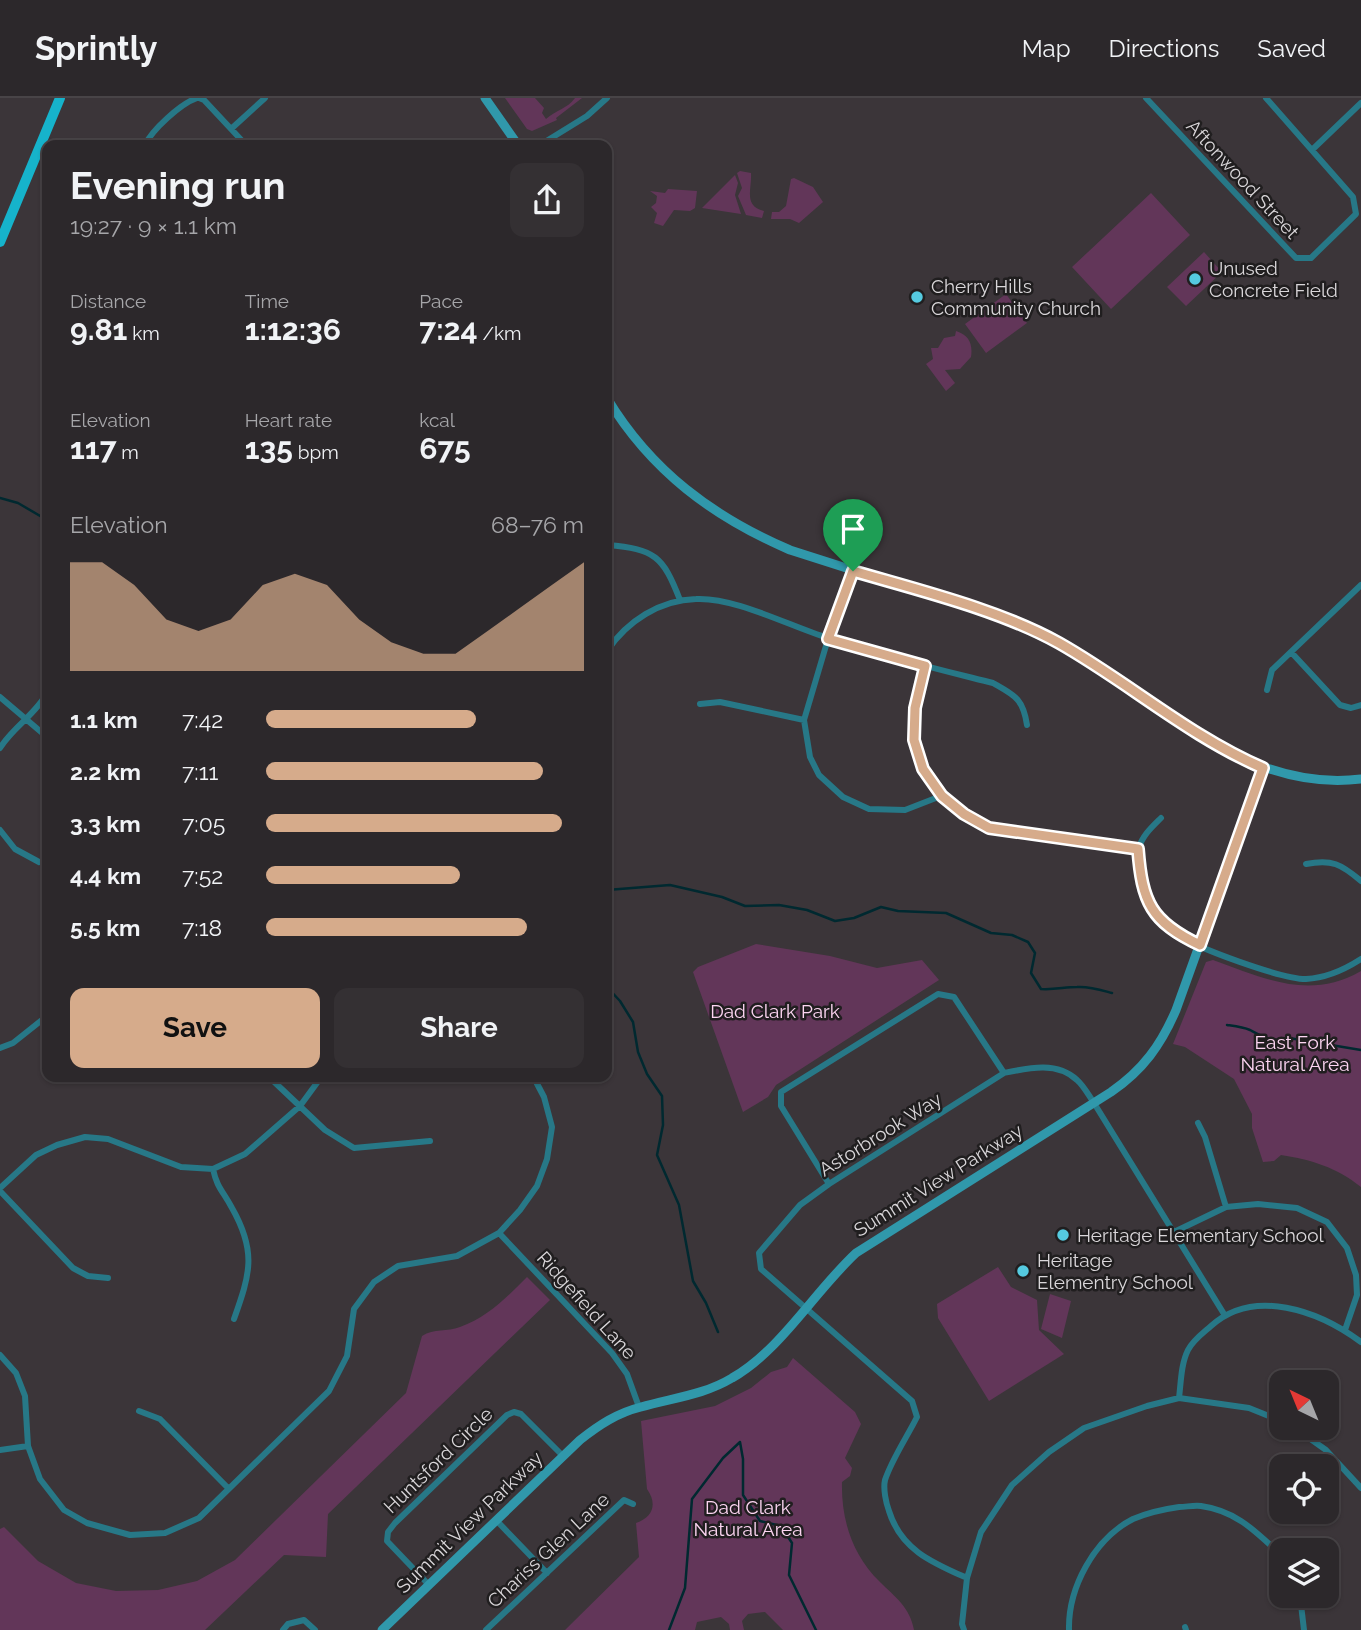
<!DOCTYPE html>
<html lang="en">
<head>
<meta charset="utf-8">
<style>
  :root { --surface:#2c282b; --page:#343033; --text:#f1f3f6; --muted:#a6a6a9; --line:#484447; --accent:#d6ab8b }
  body { margin:0; font-family:Raleway,sans-serif; background:var(--page); color:var(--text); height:100vh; display:flex; flex-direction:column; font-size:26px; white-space:nowrap }
  * { box-sizing:border-box; margin:0 }
  p { font-size:23px; color:var(--muted) }
  .icon { flex:none; width:38px; height:38px; fill:none; stroke:currentColor; stroke-width:2; stroke-linecap:round; stroke-linejoin:round }
  .map { position:relative; flex:1; overflow:hidden }
  .sheet { position:absolute; left:42px; top:42px; width:570px; height:942px; display:flex; flex-direction:column; background:var(--surface); border-radius:14px; box-shadow:0 2px 5px #0004,0 0 0 2px var(--line) }
  .sheet>* { flex:none }
  .needle { width:46px; rotate:317deg }
  .fabs { position:absolute; left:1269px; top:1272px; display:grid; gap:14px }
  .fabs a { display:grid; place-items:center; width:70px; height:70px; border-radius:14px; background:var(--surface); box-shadow:0 2px 5px #0004,0 0 0 2px var(--line); font-size:35px }
  .pin { position:absolute; display:grid; place-items:center; width:60px; height:60px; color:#fff; margin:-72px -30px; border-radius:50% 50% 50% 0; rotate:-45deg; box-shadow:0 0 7px #0007 }
  .pin .icon { rotate:45deg }
  .round { display:grid; place-items:center; flex:none; width:74px; height:74px; border-radius:14px; background:var(--page) }
  .summary { display:flex; align-items:center; justify-content:space-between; height:119px; padding:0 28px }
  h1 { font-size:38px; font-weight:700; line-height:52px }
  .metrics { display:grid; grid-template-columns:repeat(3,1fr); gap:10px; height:119px; padding:7px 28px }
  .metrics div { display:grid; align-content:center }
  .metrics b { font-size:30px; font-weight:700 }
  .metrics small { font-size:19px; font-weight:400 }
  .metrics p { font-size:19px }
  .chart { height:196px; padding:14px 28px }
  .chart p { display:flex; justify-content:space-between }
  .chart svg { width:100%; height:126px; margin-top:7px; fill:var(--accent); opacity:.7 }
  .cta { display:flex; gap:14px; margin-top:auto; padding:14px 28px }
  .cta a { flex:1; height:80px; border-radius:14px; background:var(--accent); color:#111; font-size:28px; font-weight:700; line-height:80px; text-align:center }
  .cta a+a { background:var(--page); color:var(--text) }
  ul { padding:0 28px; list-style:none; font-size:23px }
  li { display:grid; grid-template-columns:112px 84px 1fr; align-items:center; height:52px }
  li i { height:18px; border-radius:9px; background:var(--accent) }
  header { display:flex; align-items:center; gap:42px; box-sizing:border-box; height:98px; padding:0 35px; background:var(--surface); border-bottom:2px solid var(--line) }
  header strong { font-size:33px }
  nav { display:flex; gap:38px; margin-inline-start:auto; font-size:24px }
  .map>svg:first-child { display:block }
</style>
</head>
<body>
<header>
<strong>Sprintly</strong>
<nav><a>Map</a><a>Directions</a><a>Saved</a></nav>
</header>
<div class="map">
<svg width="1361" height="1532" viewBox="0 0 1361 1532">
  <rect width="100%" height="100%" fill="#3b3539"/>
  <path fill="#623659" d="M 505,0 L 535,0 L 544,10 L 542,15 L 546,21 C 556,12 567,11 575,0 L 582,0 L 556,20 L 557,22 L 532,33 L 527,31 Z
    M 740,73 L 751,75 C 752,91 743,108 764,113 L 762,120 L 746,117 L 738,98 L 742,90 L 737,75 Z
    M 735,77 L 738,85 L 735,97 L 741,116 L 702,110 Z
    M 794,80 L 813,89 L 823,104 L 799,125 L 790,121 L 771,121 L 772,114 L 779,114 L 786,108 L 791,81 Z
    M 668,91 L 697,93 L 695,110 L 690,113 L 674,112 L 663,128 L 654,125 L 657,115 L 651,109 L 656,105 L 657,98 L 650,93 L 665,95 Z
    M 1151,95 L 1190,137 L 1111,211 L 1072,169 Z
    M 1204,154 L 1222,174 L 1186,208 L 1167,189 Z
    M 1006,196 L 1027,225 L 986,255 L 965,226 Z
    M 956,233 C 969,237 973,246 971,259 L 960,271 L 945,272 L 955,285 L 946,293 L 926,266 L 933,261 L 931,250 L 938,250 L 944,240 L 955,238 Z
    M 756,846 L 830,858 L 877,870 L 922,862 L 939,882 L 776,987 L 768,999 L 743,1014 L 693,874 L 698,869 Z
    M 1213,862 C 1263,880 1309,903 1361,873 L 1361,1089 C 1336,1069 1312,1062 1281,1057 L 1274,1063 L 1263,1064 L 1252,1030 L 1252,1016 L 1234,981 L 1185,949 L 1173,946 L 1206,864 Z
    M 998,1169 L 1011,1189 L 1037,1202 L 1039,1232 L 1064,1256 L 989,1303 L 938,1220 L 937,1206 Z
    M 527,1179 L 550,1202 L 328,1416 L 326,1459 L 284,1457 L 205,1532 L 0,1532 L 0,1431 L 4,1429 L 38,1463 L 76,1485 L 116,1493 L 158,1492 L 197,1483 L 235,1462 L 406,1295 L 422,1238 C 434,1230 447,1234 460,1229 C 488,1219 507,1199 527,1179 Z
    M 1050,1196 L 1071,1203 L 1062,1240 L 1041,1231 Z
    M 793,1260 L 855,1314 L 861,1326 L 845,1360 L 852,1370 L 850,1378 L 842,1384 C 841,1421 852,1457 880,1484 C 895,1499 910,1509 914,1532 L 783,1532 L 765,1514 L 748,1516 L 742,1523 L 744,1532 L 730,1532 L 729,1526 L 721,1519 L 697,1524 L 695,1532 L 565,1532 L 639,1459 L 636,1425 C 654,1419 657,1405 647,1391 L 641,1323 L 715,1308 L 751,1290 L 771,1274 L 787,1269 Z"/>
  <g fill="none" stroke-linecap="round" stroke-linejoin="round">
    <path stroke="#002930" stroke-width="2.5" d="M 0,400 L 18,405 L 47,422
      M 607,792 L 670,787 L 722,799 L 745,808 L 779,807 L 807,812 L 835,823 L 854,820 L 881,809 L 898,813 L 946,815 L 991,835 L 1012,837 L 1028,844 L 1035,855 L 1031,875 L 1041,891 C 1054,892 1065,889 1077,889 C 1089,888 1101,892 1112,895
      M 607,889 L 620,903 L 633,924 L 638,954 L 647,976 L 662,998 L 663,1027 L 657,1057 L 679,1107 L 693,1183 L 706,1205 L 718,1234
      M 1227,927 C 1234,928 1243,929 1250,932 C 1263,939 1273,945 1289,940 L 1361,952
      M 740,1344 L 743,1361 L 743,1397 L 760,1423 L 781,1428 L 792,1445 L 789,1477 L 816,1532
      M 669,1532 L 685,1490 L 692,1401 L 723,1360 L 740,1344"/>
    <path stroke="#277887" stroke-width="6" d="M 199,0 L 204,2 L 246,47
      M 1146,0 L 1296,160 L 1311,160 L 1356,116 L 1353,99 L 1266,0
      M 231,31 L 265,0
      M 145,47 C 152,32 180,6 197,0
      M 540,47 L 587,18 L 607,0
      M 1313,51 L 1361,5
      M 607,447 C 655,451 663,458 680,502
      M 853,473 L 828,541 L 804,622 L 810,659 L 819,677 L 843,699 L 869,711 L 905,712 L 941,698
      M 607,553 C 627,523 660,502 696,501 C 735,499 789,528 828,540 C 882,558 937,571 993,585 C 1014,597 1023,600 1027,627
      M 1291,554 L 1340,607 L 1351,610 L 1361,607
      M 925,568 L 915,610 L 914,642 L 923,671 L 941,698 L 963,716 L 989,730 L 1138,751
      M 1267,592 L 1272,572 L 1361,487
      M 0,599 L 47,639
      M 700,606 L 720,604 L 804,622
      M 0,650 C 13,629 36,616 47,595
      M 1161,720 C 1152,729 1142,738 1139,750 C 1137,755 1139,761 1139,766 C 1141,794 1152,818 1175,835 C 1195,850 1282,881 1306,881 C 1327,880 1344,872 1361,861
      M 0,732 L 15,751 L 39,764
      M 1306,766 C 1332,761 1341,766 1361,783
      M 0,950 L 13,945 L 47,918
      M 268,978 L 325,1032 L 354,1050 L 430,1043
      M 1198,1025 L 1205,1039 L 1226,1109
      M 213,1071 C 217,1090 223,1093 232,1110 C 257,1154 250,1176 234,1221
      M 829,1086 L 781,1008 L 781,994 L 938,896 L 954,899 L 1004,975
      M 0,1090 L 36,1057 L 57,1047 L 85,1039 L 108,1041 L 181,1069 L 213,1071 L 245,1056 L 300,1008 L 322,978
      M 0,1093 L 73,1170 L 88,1178 L 108,1180
      M 1174,1134 L 1226,1109 L 1258,1106 L 1297,1110 L 1327,1124 L 1347,1150 L 1356,1177 L 1357,1197 L 1345,1232
      M 499,1135 L 612,1255 L 627,1276 L 639,1309
      M 0,1257 L 16,1275 L 25,1298 L 28,1348 L 40,1381 L 64,1412 L 87,1425 L 130,1437 L 165,1435 L 199,1420 L 329,1293 L 347,1258 L 354,1211 L 374,1184 L 398,1168 L 457,1158 L 499,1135 L 520,1112 L 537,1088 L 547,1061 L 552,1029 L 544,999 L 533,978
      M 1179,1300 C 1181,1284 1181,1266 1188,1252 C 1193,1242 1203,1235 1211,1228 C 1254,1189 1319,1213 1361,1244
      M 139,1313 L 160,1321 L 228,1390
      M 1295,1330 L 1326,1352 L 1361,1390
      M 0,1352 L 28,1348
      M 496,1422 L 547,1475
      M 967,1480 C 933,1465 901,1452 889,1413 C 886,1405 883,1391 885,1382 C 892,1361 907,1339 917,1319 L 912,1303 L 761,1171 L 759,1155 L 800,1107 L 829,1086 L 1004,975 C 1028,970 1057,963 1077,982 C 1084,988 1089,998 1094,1005 L 1224,1216
      M 429,1487 L 387,1443 L 388,1434 L 395,1425 L 507,1317 L 514,1314 L 521,1316 L 563,1358
      M 1300,1498 L 1304,1532
      M 1185,1529 L 1186,1532
      M 283,1532 L 288,1526 L 304,1522 L 315,1532
      M 486,1532 L 624,1402 L 633,1406
      M 964,1532 L 962,1526 L 967,1480 L 981,1434 L 1012,1387 L 1049,1354 L 1084,1330 L 1147,1308 L 1179,1300 L 1249,1310 L 1281,1323
      M 1069,1532 C 1068,1490 1094,1441 1133,1421 C 1147,1415 1165,1411 1179,1409 C 1186,1409 1194,1407 1201,1408 C 1237,1413 1256,1434 1281,1457"/>
    <path stroke="#3098ab" stroke-width="9" d="M 485,0 L 518,47
      M 607,300 C 651,373 713,419 790,452 L 1006,521 C 1031,531 1055,542 1078,557 C 1165,610 1251,695 1361,681
      M 382,1532 L 580,1342 C 599,1327 617,1315 641,1309 C 672,1300 704,1297 732,1280 C 781,1252 814,1194 856,1155 L 1111,994 C 1143,972 1161,947 1176,912 L 1263,670"/>
    <path stroke="#16b3cb" stroke-width="10" d="M 0,144 L 60,0"/>
  </g>
  <g fill="none" stroke-linecap="round" stroke-linejoin="round">
    <g stroke="#fff" stroke-width="14">
      <path id="route" d="M 853,473 C 918,492 1000,512 1059,545 C 1128,584 1189,638 1263,670 L 1200,847 C 1151,824 1142,804 1138,751 L 989,730 L 964,716 L 942,698 L 923,671 L 914,642 L 915,610 L 925,568 L 828,541 Z"/>
    </g>
    <use href="#route" stroke="#d6ab8b" stroke-width="9"/>
  </g>
  <g fill="#55cae0" stroke="#201e1f" stroke-width="2.5">
    <circle cx="1195" cy="181" r="7"/>
    <circle cx="917" cy="199" r="7"/>
    <circle cx="1063" cy="1137" r="7"/>
    <circle cx="1023" cy="1173" r="7"/>
  </g>
  <g text-anchor="middle" stroke-width="5" stroke-linejoin="round" paint-order="stroke">
    <g font-size="19" fill="#d9d6d9" stroke="#201e1f">
      <text transform="translate(1243 81) rotate(47)" y="7">Aftonwood Street</text>
      <text transform="translate(880 1036) rotate(-32)" y="7">Astorbrook Way</text>
      <text transform="translate(938 1082) rotate(-32)" y="7">Summit View Parkway</text>
      <text transform="translate(587 1207) rotate(48)" y="7">Ridgefield Lane</text>
      <text transform="translate(438 1362) rotate(-44)" y="7">Huntsford Circle</text>
      <text transform="translate(469 1424) rotate(-44)" y="7">Summit View Parkway</text>
      <text transform="translate(548 1452) rotate(-43)" y="7">Chariss Glen Lane</text>
    </g>
    <g font-size="19" fill="#d9d6d9" stroke="#201e1f" text-anchor="start">
      <text x="1209" y="177">Unused<tspan x="1209" dy="22">Concrete Field</tspan></text>
      <text x="931" y="195">Cherry Hills<tspan x="931" dy="22">Community Church</tspan></text>
      <text x="1077" y="1144">Heritage Elementary School</text>
      <text x="1037" y="1169">Heritage<tspan x="1037" dy="22">Elementry School</tspan></text>
    </g>
    <g font-size="19" fill="#fdd5f2" stroke="#201e1f">
      <text x="775" y="920">Dad Clark Park</text>
      <text x="1295" y="951">East Fork<tspan x="1295" dy="22">Natural Area</tspan></text>
      <text x="748" y="1416">Dad Clark<tspan x="748" dy="22">Natural Area</tspan></text>
    </g>
  </g>
</svg>
<div class="fabs">
<a><svg class="needle" viewBox="-14 -14 28 28"><path d="M0-13l5 13h-10z" fill="#e53935"/><path d="M0 13l5-13h-10z" fill="#a6a6a9"/></svg></a>
<a><svg class="icon" aria-label="locate" viewBox="0 0 24 24"><circle cx="12" cy="12" r="6"/><path d="M12 2v4M12 18v4M2 12h4M18 12h4"/></svg></a>
<a><svg class="icon" aria-label="layers" viewBox="0 0 24 24"><path d="M12 4l9 5-9 5-9-5zM3 14l9 5 9-5"/></svg></a>
</div>
<div class="pin" style="left:853px;top:473px;background:#1e9e55"><svg class="icon" aria-label="arrive" viewBox="0 0 24 24"><path d="M6 21V4h12l-3 4 3 4H6"/></svg></div>
<section class="sheet">
<div class="summary"><div><h1>Evening run</h1><p>19:27 · 9 × 1.1 km</p></div><a class="round"><svg class="icon" aria-label="share" viewBox="0 0 24 24"><path d="M12 15V3M7 8l5-5 5 5M5 13v7h14v-7"/></svg></a></div>
<div class="metrics">
<div><p>Distance</p><b>9.81<small> km</small></b></div>
<div><p>Time</p><b>1:12:36</b></div>
<div><p>Pace</p><b>7:24<small> /km</small></b></div>
</div>
<div class="metrics">
<div><p>Elevation</p><b>117<small> m</small></b></div>
<div><p>Heart rate</p><b>135<small> bpm</small></b></div>
<div><p>kcal</p><b>675</b></div>
</div>
<div class="chart"><p><span>Elevation</span>68–76 m</p>
<svg viewBox="0 0 160 44" preserveAspectRatio="none"><path d="M0 44V6L10 6L20 14L30 26L40 30L50 26L60 14L70 10L80 14L90 26L100 34L110 38L120 38L130 30L140 22L150 14L160 6V44z"/></svg>
</div>
<ul>
<li><b>1.1 km</b>7:42<i style="width:66%"></i></li>
<li><b>2.2 km</b>7:11<i style="width:87%"></i></li>
<li><b>3.3 km</b>7:05<i style="width:93%"></i></li>
<li><b>4.4 km</b>7:52<i style="width:61%"></i></li>
<li><b>5.5 km</b>7:18<i style="width:82%"></i></li>
</ul>
<div class="cta"><a>Save</a><a>Share</a></div>
</section>
</div>
</body>
</html>
